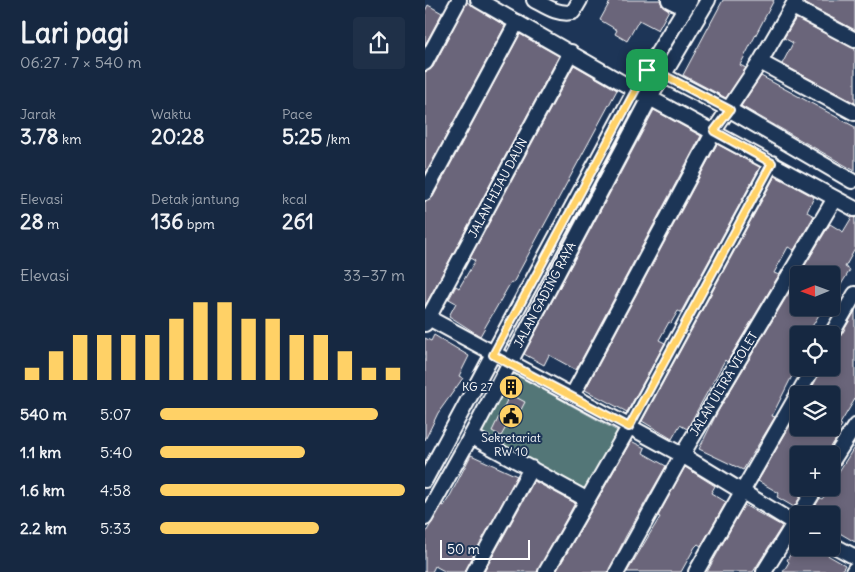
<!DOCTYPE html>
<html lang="id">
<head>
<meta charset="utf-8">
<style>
  :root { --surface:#162841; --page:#1f3048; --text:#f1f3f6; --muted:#9ea6b1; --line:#35445a; --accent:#ffd166 }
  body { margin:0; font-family:Delius,sans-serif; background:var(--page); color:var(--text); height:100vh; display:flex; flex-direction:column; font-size:19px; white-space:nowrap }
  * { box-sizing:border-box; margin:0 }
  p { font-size:16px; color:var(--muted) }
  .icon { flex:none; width:28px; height:28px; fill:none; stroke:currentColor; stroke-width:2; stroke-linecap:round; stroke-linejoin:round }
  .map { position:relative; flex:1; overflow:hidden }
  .panel { display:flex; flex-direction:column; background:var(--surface); width:425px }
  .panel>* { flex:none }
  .needle { width:32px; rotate:269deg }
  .controls { position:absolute; left:365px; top:266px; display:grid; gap:10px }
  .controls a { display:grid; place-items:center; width:50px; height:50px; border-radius:5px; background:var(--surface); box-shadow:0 2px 8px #0003,0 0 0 1px var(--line); font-size:25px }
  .scale { position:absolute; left:15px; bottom:12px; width:90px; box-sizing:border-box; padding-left:5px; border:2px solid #fff; border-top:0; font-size:14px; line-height:18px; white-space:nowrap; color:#fff; -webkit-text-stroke:4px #1d3557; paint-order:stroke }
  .pin { position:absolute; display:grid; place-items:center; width:42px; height:42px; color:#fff; margin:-21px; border-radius:10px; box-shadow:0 2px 8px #0006 }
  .round { display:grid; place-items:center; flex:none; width:52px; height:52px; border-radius:5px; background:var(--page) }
  .head { display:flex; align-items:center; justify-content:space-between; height:85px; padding:0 20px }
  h1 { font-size:28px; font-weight:700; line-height:38px }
  .figures { display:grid; grid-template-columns:repeat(3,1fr); gap:8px; height:85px; padding:5px 20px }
  .figures div { display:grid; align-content:center }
  .figures b { font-size:21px; font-weight:700 }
  .figures small { font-size:14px; font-weight:400 }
  .figures p { font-size:14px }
  .chart { height:140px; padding:10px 20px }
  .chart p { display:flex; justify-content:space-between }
  .chart svg { width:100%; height:90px; margin-top:5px; stroke:var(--accent); stroke-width:6 }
  ul { padding:0 20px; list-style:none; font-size:16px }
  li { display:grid; grid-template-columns:80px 60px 1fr; align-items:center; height:38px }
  li i { height:12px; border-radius:6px; background:var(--accent) }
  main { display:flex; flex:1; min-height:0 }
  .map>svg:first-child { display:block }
</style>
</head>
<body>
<main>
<section class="panel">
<div class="head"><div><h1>Lari pagi</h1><p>06:27 · 7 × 540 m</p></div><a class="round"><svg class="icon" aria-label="share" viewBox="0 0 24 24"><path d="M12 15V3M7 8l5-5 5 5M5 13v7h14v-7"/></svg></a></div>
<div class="figures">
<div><p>Jarak</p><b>3.78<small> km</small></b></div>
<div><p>Waktu</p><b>20:28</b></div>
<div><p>Pace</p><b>5:25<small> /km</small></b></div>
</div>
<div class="figures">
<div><p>Elevasi</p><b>28<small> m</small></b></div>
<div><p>Detak jantung</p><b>136<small> bpm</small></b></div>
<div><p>kcal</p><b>261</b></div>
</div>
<div class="chart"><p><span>Elevasi</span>33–37 m</p>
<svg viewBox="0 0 160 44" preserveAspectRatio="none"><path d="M5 44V38M15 44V30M25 44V22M35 44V22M45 44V22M55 44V22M65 44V14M75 44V6M85 44V6M95 44V14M105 44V14M115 44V22M125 44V22M135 44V30M145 44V38M155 44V38"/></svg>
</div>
<ul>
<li><b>540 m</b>5:07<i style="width:89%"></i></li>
<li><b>1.1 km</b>5:40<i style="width:59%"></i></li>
<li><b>1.6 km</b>4:58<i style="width:100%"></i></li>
<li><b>2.2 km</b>5:33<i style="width:65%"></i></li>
</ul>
</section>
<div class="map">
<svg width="430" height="572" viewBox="0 0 430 572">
  <rect width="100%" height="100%" fill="#1d3557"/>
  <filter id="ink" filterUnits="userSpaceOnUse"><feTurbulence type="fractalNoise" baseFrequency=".02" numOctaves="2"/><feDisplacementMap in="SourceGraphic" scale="10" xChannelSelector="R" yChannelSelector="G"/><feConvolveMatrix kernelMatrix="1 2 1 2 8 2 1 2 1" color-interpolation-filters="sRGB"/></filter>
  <g filter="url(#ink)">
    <path fill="#537677" stroke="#a9babb" d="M 86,372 L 194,432 L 160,492 L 53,433 Z"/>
    <path fill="#6a657a" stroke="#fff" d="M 186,0 L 235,0 L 237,5 L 244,10 L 233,30 L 214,20 L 202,41 L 190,34 L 192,30 L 175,20 Z
      M 298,0 L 349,0 L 315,65 L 321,68 L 301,98 L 258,75 Z
      M 380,0 L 430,0 L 430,30 L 379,3 Z
      M 42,2 L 80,26 L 0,175 L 0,72 L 8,67 Z
      M 3,5 L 17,13 L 0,45 L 0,11 Z
      M 371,18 L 430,49 L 430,103 L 357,64 L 368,43 L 359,38 Z
      M 95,34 L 134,56 L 0,306 L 0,202 L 8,197 Z
      M 149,65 L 192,90 L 88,283 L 86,282 L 55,336 L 24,316 L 31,303 L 24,299 L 31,286 L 34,288 L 50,261 L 45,258 Z
      M 336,76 L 430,127 L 430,171 L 316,106 Z
      M 229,110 L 276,136 L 151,370 L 124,355 L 119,365 L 99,354 Z
      M 292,144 L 335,167 L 256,312 L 253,311 L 246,323 L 244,322 L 234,340 L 240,343 L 202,412 L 160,390 Z
      M 350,176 L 389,197 L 382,212 L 389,216 L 369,250 L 363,247 L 349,273 L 354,275 L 302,362 L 300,360 L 262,429 L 255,425 L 247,439 L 217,421 Z
      M 427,217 L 430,218 L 430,249 L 420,267 L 425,270 L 406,301 L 406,275 L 374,275 L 405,224 L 418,232 Z
      M 374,276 L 374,308 L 398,308 L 382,335 L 374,335 L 374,362 L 347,416 L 350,417 L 318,470 L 274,449 L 293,411 Z
      M 430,311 L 430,399 L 415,424 L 417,425 L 411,435 L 413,436 L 401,455 L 374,455 L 374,488 L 380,489 L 369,507 L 352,497 L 354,493 L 333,481 L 374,410 L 374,428 L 406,428 L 406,395 L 383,395 L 397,368 L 406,368 L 406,346 L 414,339 Z
      M 9,335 L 44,356 L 34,376 L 38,378 L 13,413 L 0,440 L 0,338 L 6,341 Z
      M 85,394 L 100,402 L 88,425 L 84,422 L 76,436 L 67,431 Z
      M 206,441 L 220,448 L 218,453 L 241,466 L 201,536 L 183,572 L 131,572 Z
      M 430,446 L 430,542 L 406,528 L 406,515 L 385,515 L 395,498 L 397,499 L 406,488 L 406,484 Z
      M 46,455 L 92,476 L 40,572 L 21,572 L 10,566 L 7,572 L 0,572 L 0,534 L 17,505 L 19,506 L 26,494 Z
      M 260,467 L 290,486 L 286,493 L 301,502 L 276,546 L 273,544 L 270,547 L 256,572 L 202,572 L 235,517 L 233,516 Z
      M 109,481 L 150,503 L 112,572 L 59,572 Z
      M 319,505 L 357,526 L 328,572 L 282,572 Z
      M 369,548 L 390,548 L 420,565 L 416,572 L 358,572 L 364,562 L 362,560 Z"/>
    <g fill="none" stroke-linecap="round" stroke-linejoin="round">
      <g stroke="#fff" stroke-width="18">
        <path id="street" d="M 53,0 L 210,90 L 430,209
          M 109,0 C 122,7 133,15 148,12 L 155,0
          M 244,0 L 260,8
          M 368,7 L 430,40
          M 335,62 L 430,113
          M 0,63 L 34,0
          M 230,71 L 305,110 L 427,181
          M 0,193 L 92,22
          M 0,316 L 257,455 L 374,526
          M 0,324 L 146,52
          M 406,335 L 430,294
          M 147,396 L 289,131 L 335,62 L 371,0
          M 46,436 L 161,499
          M 406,463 L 430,426
          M 0,480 L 210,90 L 265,0
          M 0,518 L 46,436 L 225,98 L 283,0
          M 406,544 L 430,557
          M 49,572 L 106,468
          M 121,572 L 204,427 L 347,163
          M 192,572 L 257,455 L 410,198
          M 271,572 L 388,368
          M 339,572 L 391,488
          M 428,572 L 430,569"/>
      </g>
      <use href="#street" stroke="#1d3557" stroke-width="14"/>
    </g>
  </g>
  <g fill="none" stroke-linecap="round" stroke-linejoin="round" filter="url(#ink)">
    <g stroke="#fff" stroke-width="10">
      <path id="route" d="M 223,67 L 305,110 L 289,131 L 347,163 L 204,427 L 68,355 Z"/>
    </g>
    <use href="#route" stroke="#ffd166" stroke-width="6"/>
  </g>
  <defs>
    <g id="building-disc" transform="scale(1.25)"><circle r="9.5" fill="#ffd166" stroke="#1d3557"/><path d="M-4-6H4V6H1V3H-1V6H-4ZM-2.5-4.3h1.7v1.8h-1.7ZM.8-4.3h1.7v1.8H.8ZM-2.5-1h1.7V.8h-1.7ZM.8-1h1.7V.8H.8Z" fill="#111"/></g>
    <g id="civic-disc" transform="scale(1.25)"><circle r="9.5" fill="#ffd166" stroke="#1d3557"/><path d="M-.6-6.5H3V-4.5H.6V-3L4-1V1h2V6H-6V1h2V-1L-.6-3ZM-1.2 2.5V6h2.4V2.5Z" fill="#111"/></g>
  </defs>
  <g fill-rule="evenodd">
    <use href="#building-disc" x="86" y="387"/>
    <use href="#civic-disc" x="86" y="416"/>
  </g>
  <g text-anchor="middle" stroke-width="4" stroke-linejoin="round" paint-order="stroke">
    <g font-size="12" fill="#fff" stroke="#1d3557">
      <text transform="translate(73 188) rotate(-62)" y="4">JALAN HIJAU DAUN</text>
      <text transform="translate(120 295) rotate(-62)" y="4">JALAN GADING RAYA</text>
      <text transform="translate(299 384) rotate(-59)" y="4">JALAN ULTRA VIOLET</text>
    </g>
    <g font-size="12" fill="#fff" stroke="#1d3557" text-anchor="end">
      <text x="68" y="391">KG 27</text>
      <text x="86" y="442" text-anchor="middle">Sekretariat<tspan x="86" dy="14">RW 10</tspan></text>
    </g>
  </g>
</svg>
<div class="controls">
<a><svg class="needle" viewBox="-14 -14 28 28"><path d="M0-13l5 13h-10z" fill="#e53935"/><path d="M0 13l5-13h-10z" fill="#9ea6b1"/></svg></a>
<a><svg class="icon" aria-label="locate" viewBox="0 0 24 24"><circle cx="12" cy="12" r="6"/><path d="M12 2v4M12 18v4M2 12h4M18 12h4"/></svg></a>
<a><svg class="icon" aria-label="layers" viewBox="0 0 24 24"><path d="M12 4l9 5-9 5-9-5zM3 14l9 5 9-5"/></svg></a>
<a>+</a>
<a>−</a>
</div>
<div class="scale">50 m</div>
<div class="pin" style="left:222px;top:70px;background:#1e9e55"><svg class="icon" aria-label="arrive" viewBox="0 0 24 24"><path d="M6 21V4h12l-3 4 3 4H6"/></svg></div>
</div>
</main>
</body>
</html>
